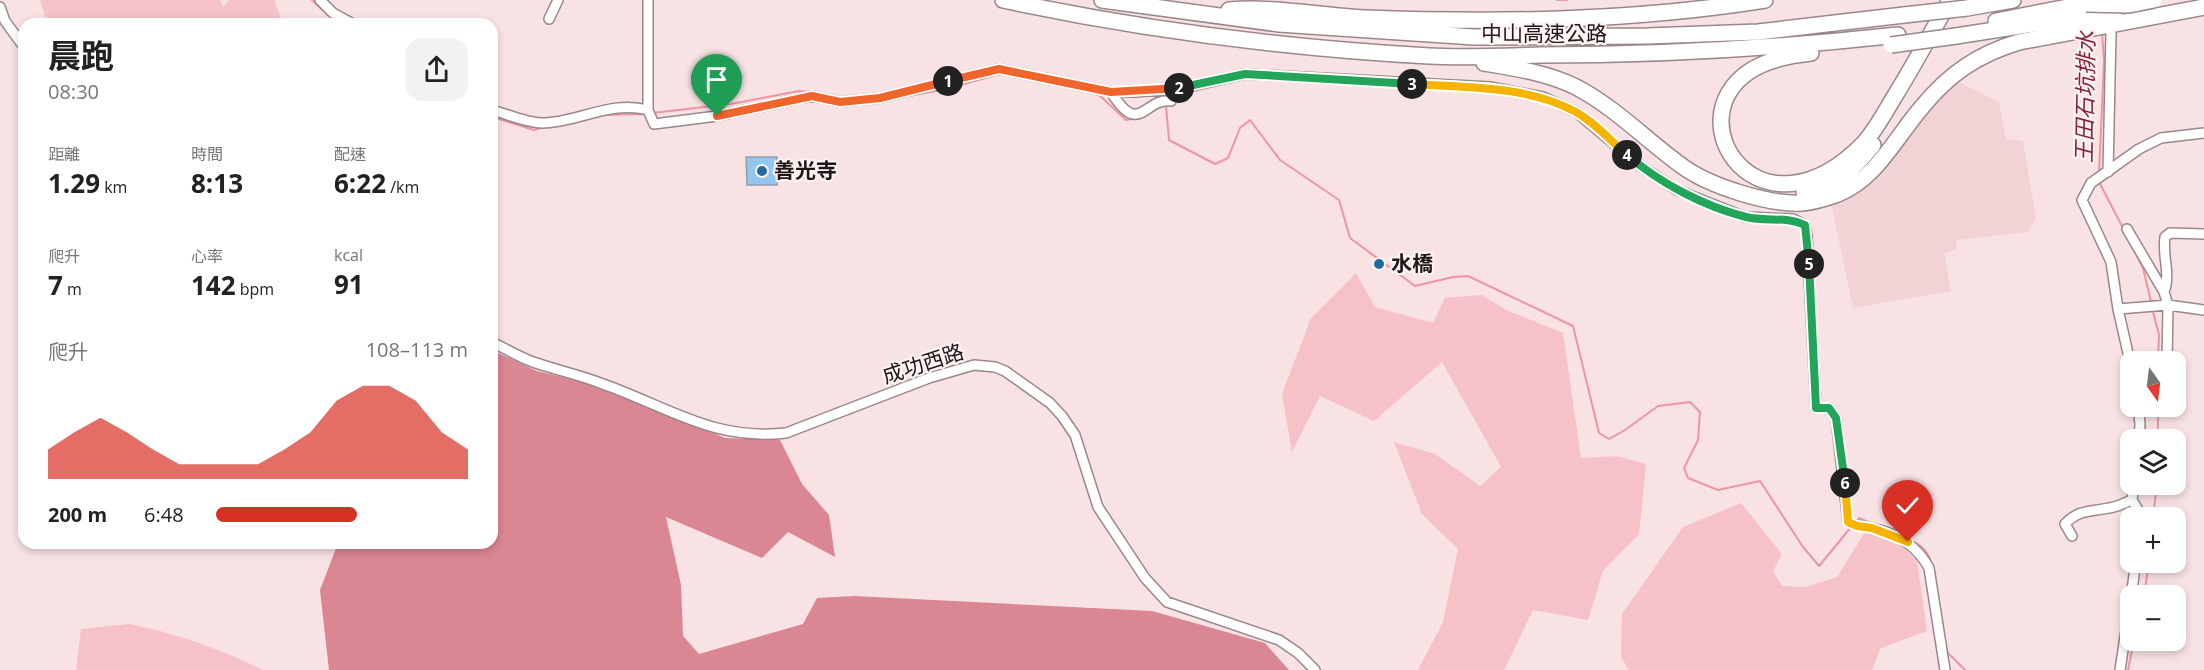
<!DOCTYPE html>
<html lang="zh-TW">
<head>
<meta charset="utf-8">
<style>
  :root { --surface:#fff; --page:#f2f2f2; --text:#222; --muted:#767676; --accent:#d93025 }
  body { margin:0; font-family:"Open Sans","Noto Sans TC",sans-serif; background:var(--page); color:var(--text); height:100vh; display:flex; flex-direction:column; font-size:22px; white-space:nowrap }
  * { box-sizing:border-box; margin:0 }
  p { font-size:20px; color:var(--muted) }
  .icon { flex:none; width:33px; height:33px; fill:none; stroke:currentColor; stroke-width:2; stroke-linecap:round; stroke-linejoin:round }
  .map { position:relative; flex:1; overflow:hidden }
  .drawer { position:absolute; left:18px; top:18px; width:480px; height:531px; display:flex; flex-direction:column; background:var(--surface); border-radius:18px; box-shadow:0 3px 9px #0003 }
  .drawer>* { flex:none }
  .needle { width:39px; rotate:166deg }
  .fabs { position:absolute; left:2120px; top:351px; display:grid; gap:12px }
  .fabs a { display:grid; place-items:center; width:66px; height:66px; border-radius:12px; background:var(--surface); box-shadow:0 3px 9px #0003; font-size:30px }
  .pin { position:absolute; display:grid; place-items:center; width:51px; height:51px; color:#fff; margin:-62px -26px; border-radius:50% 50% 50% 0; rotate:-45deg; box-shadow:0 0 6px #0007 }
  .pin .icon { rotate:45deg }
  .km { position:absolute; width:30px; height:30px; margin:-15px; border-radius:50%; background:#222; color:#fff; font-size:16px; line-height:30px; text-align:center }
  .round { display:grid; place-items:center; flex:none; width:63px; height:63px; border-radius:18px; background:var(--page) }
  .summary { display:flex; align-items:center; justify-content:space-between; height:102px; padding:0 30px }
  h1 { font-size:33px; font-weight:700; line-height:45px }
  .figures { display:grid; grid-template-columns:repeat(3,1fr); gap:9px; height:102px; padding:6px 30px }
  .figures div { display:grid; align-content:center }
  .figures b { font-size:26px; font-weight:700 }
  .figures small { font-size:16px; font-weight:400 }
  .figures p { font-size:16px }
  .chart { height:168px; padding:12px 30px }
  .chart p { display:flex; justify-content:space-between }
  .chart svg { width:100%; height:108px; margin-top:6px; fill:var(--accent); opacity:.7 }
  ul { padding:0 30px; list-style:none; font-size:20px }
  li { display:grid; grid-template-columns:96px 72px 1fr; align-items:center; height:45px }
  li i { height:15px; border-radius:8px; background:var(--accent) }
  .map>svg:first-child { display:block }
</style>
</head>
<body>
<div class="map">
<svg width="2204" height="670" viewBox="0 0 2204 670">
  <rect width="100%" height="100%" fill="#f8e2e4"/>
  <path fill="#f1d3d6" d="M 1955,80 L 1999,102 L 2006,139 L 2023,141 L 2036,218 L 2028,232 L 1957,240 L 1956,250 L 1944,253 L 1951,291 L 1853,308 L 1832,207 L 1864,187 L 1888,163 Z"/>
  <path fill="#f7c1c8" d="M 40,0 L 220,0 L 223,7 L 229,0 L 274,0 L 283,24 L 101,24 L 95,18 L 90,24 L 61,24 L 45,16 Z
    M 1356,273 L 1375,307 L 1433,323 L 1445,298 L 1482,295 L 1506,310 L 1563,333 L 1581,458 L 1617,456 L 1646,464 L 1639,534 L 1603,571 L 1588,620 L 1533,610 L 1504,670 L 1418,670 L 1443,622 L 1458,549 L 1422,514 L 1394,442 L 1435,454 L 1480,486 L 1501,467 L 1442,362 L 1374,421 L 1320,396 L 1292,452 L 1282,394 L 1311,318 Z
    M 1741,503 L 1782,554 L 1773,571 L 1782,586 L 1805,587 L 1837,577 L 1865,532 L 1902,546 L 1917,562 L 1927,631 L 1881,648 L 1872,670 L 1629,670 L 1621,657 L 1622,614 L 1683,527 Z
    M 129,624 C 176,633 220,649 263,670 L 76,670 L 81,629 Z"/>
  <path fill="#db8693" d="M 492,350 L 537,371 L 611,389 L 725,438 L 780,440 L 802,484 L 829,515 L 835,557 L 788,532 L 762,558 L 666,517 L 681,585 L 683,636 L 699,654 L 803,624 L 817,598 L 854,596 L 1152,611 L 1265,643 L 1289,670 L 329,670 L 320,590 L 338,543 L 492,543 Z"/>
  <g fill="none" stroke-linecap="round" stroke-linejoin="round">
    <path stroke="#ed96a3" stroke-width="2" d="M 312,0 L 330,17 L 342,24
      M 1557,0 L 1567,0
      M 1097,93 L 1126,120 L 1143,116
      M 822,94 L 836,97
      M 903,97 L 942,90 L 1000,74 L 1047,83
      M 1164,105 L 1166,106 L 1169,140 L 1215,164 L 1228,158 L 1240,128 L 1250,120 L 1280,160 L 1339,200 L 1350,238 L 1415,286 L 1453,277 L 1468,276 L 1573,326 L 1599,433 L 1609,439 L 1625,430 L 1658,406 L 1690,402 L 1700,412 L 1698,440 L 1684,468 L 1688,478 L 1718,490 L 1760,481 L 1803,547 L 1819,566 L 1852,526
      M 652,113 L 731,104 L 799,91 L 810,92
      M 605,115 L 644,114
      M 492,117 L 534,130 L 544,127
      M 2099,173 L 2104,62 L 2102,32
      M 2099,182 L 2124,230
      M 2132,246 L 2143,268 L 2151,302
      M 2152,308 L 2159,335 L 2158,362
      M 2158,440 L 2158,406
      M 2153,518 L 2157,484
      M 1856,522 L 1859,518 L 1872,524
      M 1910,540 C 1922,545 1930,554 1932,567
      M 2144,596 L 2149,562
      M 1946,646 L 1947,652 L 1965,670
      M 2128,670 L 2134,640"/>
  </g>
  <path fill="#92c7f3" stroke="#919fab" stroke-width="1.5" d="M 746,157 L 777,157 L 777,185 L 747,185 Z"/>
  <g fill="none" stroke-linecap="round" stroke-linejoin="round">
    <g stroke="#9a8789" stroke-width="12">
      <path id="minor" d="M 320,0 L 333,13 L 353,24
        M 648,0 L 648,110 L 654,124 L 717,116 L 812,96 L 840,102 L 880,98 L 999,69 L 1111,92 L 1135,92 L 1184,88 L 1245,74 L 1490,87 L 1543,97 L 1576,112 L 1639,165 L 1677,190 L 1745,217 L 1793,219 L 1805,225 L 1807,236 L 1816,408 L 1829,408 L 1836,418 L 1848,522 C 1856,526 1863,526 1872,528 C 1896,533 1917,546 1929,568 L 1945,670
        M 0,7 L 5,21 L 24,47
        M 549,19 L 558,0
        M 1111,92 C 1140,138 1143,98 1171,101
        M 492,110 C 507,114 526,123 542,123 C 578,123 609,100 648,110
        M 2108,172 L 2111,32
        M 2127,229 L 2164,292 L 2168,305 L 2167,362
        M 2164,292 C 2171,274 2162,256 2165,237 L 2170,233 L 2204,234
        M 2118,309 L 2168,305 L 2204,310
        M 492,342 C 506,349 519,357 533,362 C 556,370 580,375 603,384 C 668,407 713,441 786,433 L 929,378 L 974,365 L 995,367 L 1005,371 L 1050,403 L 1062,416 L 1075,435 L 1098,507 L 1145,578 L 1167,602 L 1279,640 L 1298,653 L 1315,670
        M 2130,362 L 2118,309 L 2111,262 L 2082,200 L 2091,183 L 2139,149 L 2161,138 L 2204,133
        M 2138,406 L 2140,424 L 2139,440
        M 2166,407 L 2166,406
        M 2134,484 L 2132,500 L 2143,518
        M 2072,536 L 2065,524 C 2079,509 2091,512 2109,508 C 2117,507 2125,503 2132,500
        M 2131,596 L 2136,562
        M 2120,670 L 2130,604"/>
    </g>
    <g stroke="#9a8789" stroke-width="18">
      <path id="highway" d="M 1003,0 C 1143,30 1286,48 1429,56 C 1466,58 1504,56 1542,55 C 1662,55 1779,48 1898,35
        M 1102,0 L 1279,24 L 1474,37 L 1647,36 L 1758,32 L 1904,15
        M 1967,8 L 2013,0
        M 1229,10 C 1272,6 1321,16 1365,18 C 1498,23 1633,21 1765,0
        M 1996,21 L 2099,1
        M 1956,36 L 2098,14 L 2124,6
        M 1811,53 C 1792,55 1767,60 1750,71 C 1674,121 1760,248 1863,144 C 1875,131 1884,114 1893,99 C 1913,67 1931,33 1950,0
        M 1484,63 C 1515,68 1548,73 1576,87 C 1616,108 1646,140 1682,166 C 1709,186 1769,205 1802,203 C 1814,202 1827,198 1838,194 C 1877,178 1896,137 1922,107 C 1949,74 1978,54 2019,42 L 2204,7
        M 1804,193 C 1835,186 1854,169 1873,145"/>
    </g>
    <use href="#minor" stroke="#fff" stroke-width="9"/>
    <use href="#highway" stroke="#fff" stroke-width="15"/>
    <g stroke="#9a8789" stroke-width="18" stroke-linecap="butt">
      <path id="highway-bridge" d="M 2086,4 L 2129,5 L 2154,0
        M 1904,15 L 1967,8
        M 1891,45 L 1956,36"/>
    </g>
    <use href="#highway-bridge" stroke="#fff" stroke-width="15"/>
  </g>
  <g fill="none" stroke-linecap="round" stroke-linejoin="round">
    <g stroke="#fff" stroke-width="12">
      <path id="split-1" d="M 717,116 L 812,96 L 840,102 L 880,98 L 948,81"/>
    </g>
    <g stroke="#fff" stroke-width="12">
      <path id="split-2" d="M 948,81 L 999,69 L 1111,92 L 1179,88"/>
    </g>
    <g stroke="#fff" stroke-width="12">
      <path id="split-3" d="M 1179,88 L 1245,74 L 1412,84"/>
    </g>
    <g stroke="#fff" stroke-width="12">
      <path id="split-4" d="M 1412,84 C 1467,88 1524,85 1574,111 C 1593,121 1610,140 1627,155"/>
    </g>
    <g stroke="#fff" stroke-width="12">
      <path id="split-5" d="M 1627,155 C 1660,183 1703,206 1746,217 C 1766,222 1786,216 1805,225 L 1809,264"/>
    </g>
    <g stroke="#fff" stroke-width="12">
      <path id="split-6" d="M 1809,264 L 1816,408 L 1829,408 L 1836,418 L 1845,483"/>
    </g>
    <g stroke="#fff" stroke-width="12">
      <path id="split-7" d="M 1845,483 L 1848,522 L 1857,526 L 1872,528 L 1908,542"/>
    </g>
    <use href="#split-1" stroke="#f0652b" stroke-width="8"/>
    <use href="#split-2" stroke="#f0652b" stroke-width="8"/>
    <use href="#split-3" stroke="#22a559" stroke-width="8"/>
    <use href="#split-4" stroke="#f5b400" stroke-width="8"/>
    <use href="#split-5" stroke="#22a559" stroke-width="8"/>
    <use href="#split-6" stroke="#22a559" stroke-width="8"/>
    <use href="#split-7" stroke="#f5b400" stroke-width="8"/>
  </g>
  <g fill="#226c9f" stroke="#fff2f3" stroke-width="2">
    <circle cx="762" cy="171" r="6"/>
    <circle cx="1379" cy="264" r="6"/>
  </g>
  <g text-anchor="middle" stroke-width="4.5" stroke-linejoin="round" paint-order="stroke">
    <g font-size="21" fill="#1e1718" stroke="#fff2f3">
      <text x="1544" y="41">中山高速公路</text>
      <text transform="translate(923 364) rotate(-18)" y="7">成功西路</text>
    </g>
    <g font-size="21" font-weight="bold" fill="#1e1718" stroke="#fff2f3" text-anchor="start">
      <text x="774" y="178">善光寺</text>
      <text x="1391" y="271">水橋</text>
    </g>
    <g font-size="22" font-style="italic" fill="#86213b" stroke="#fff2f3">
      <text transform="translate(2085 97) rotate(-89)" y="8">王田石坑排水</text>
    </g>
  </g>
</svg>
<div class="fabs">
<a><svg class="needle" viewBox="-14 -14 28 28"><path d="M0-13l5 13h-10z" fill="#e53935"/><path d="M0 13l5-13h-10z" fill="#767676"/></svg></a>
<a><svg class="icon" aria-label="layers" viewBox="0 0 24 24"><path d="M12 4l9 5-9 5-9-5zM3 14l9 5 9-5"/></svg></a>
<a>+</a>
<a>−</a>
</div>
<div class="pin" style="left:717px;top:116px;background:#1e9e55"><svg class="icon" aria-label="arrive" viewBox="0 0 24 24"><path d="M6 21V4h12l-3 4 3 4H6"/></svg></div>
<div class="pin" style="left:1908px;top:542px;background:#d93025"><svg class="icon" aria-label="check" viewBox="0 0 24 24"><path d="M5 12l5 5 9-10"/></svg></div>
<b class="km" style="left:948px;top:81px">1</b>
<b class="km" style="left:1179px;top:88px">2</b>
<b class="km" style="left:1412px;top:84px">3</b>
<b class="km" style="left:1627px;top:155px">4</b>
<b class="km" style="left:1809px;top:264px">5</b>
<b class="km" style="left:1845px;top:483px">6</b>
<section class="drawer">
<div class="summary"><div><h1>晨跑</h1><p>08:30</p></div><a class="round"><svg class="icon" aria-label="share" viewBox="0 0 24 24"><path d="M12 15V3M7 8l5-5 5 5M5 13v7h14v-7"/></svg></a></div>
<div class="figures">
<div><p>距離</p><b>1.29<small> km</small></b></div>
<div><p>時間</p><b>8:13</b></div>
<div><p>配速</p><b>6:22<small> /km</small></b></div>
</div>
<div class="figures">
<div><p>爬升</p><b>7<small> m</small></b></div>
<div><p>心率</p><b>142<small> bpm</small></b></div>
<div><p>kcal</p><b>91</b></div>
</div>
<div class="chart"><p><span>爬升</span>108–113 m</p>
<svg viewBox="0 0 160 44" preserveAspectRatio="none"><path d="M0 44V32L10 25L20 19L30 25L40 32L50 38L60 38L70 38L80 38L90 32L100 25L110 12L120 6L130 6L140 12L150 25L160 32V44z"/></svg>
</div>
<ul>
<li><b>200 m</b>6:48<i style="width:56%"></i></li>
</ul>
</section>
</div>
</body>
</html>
